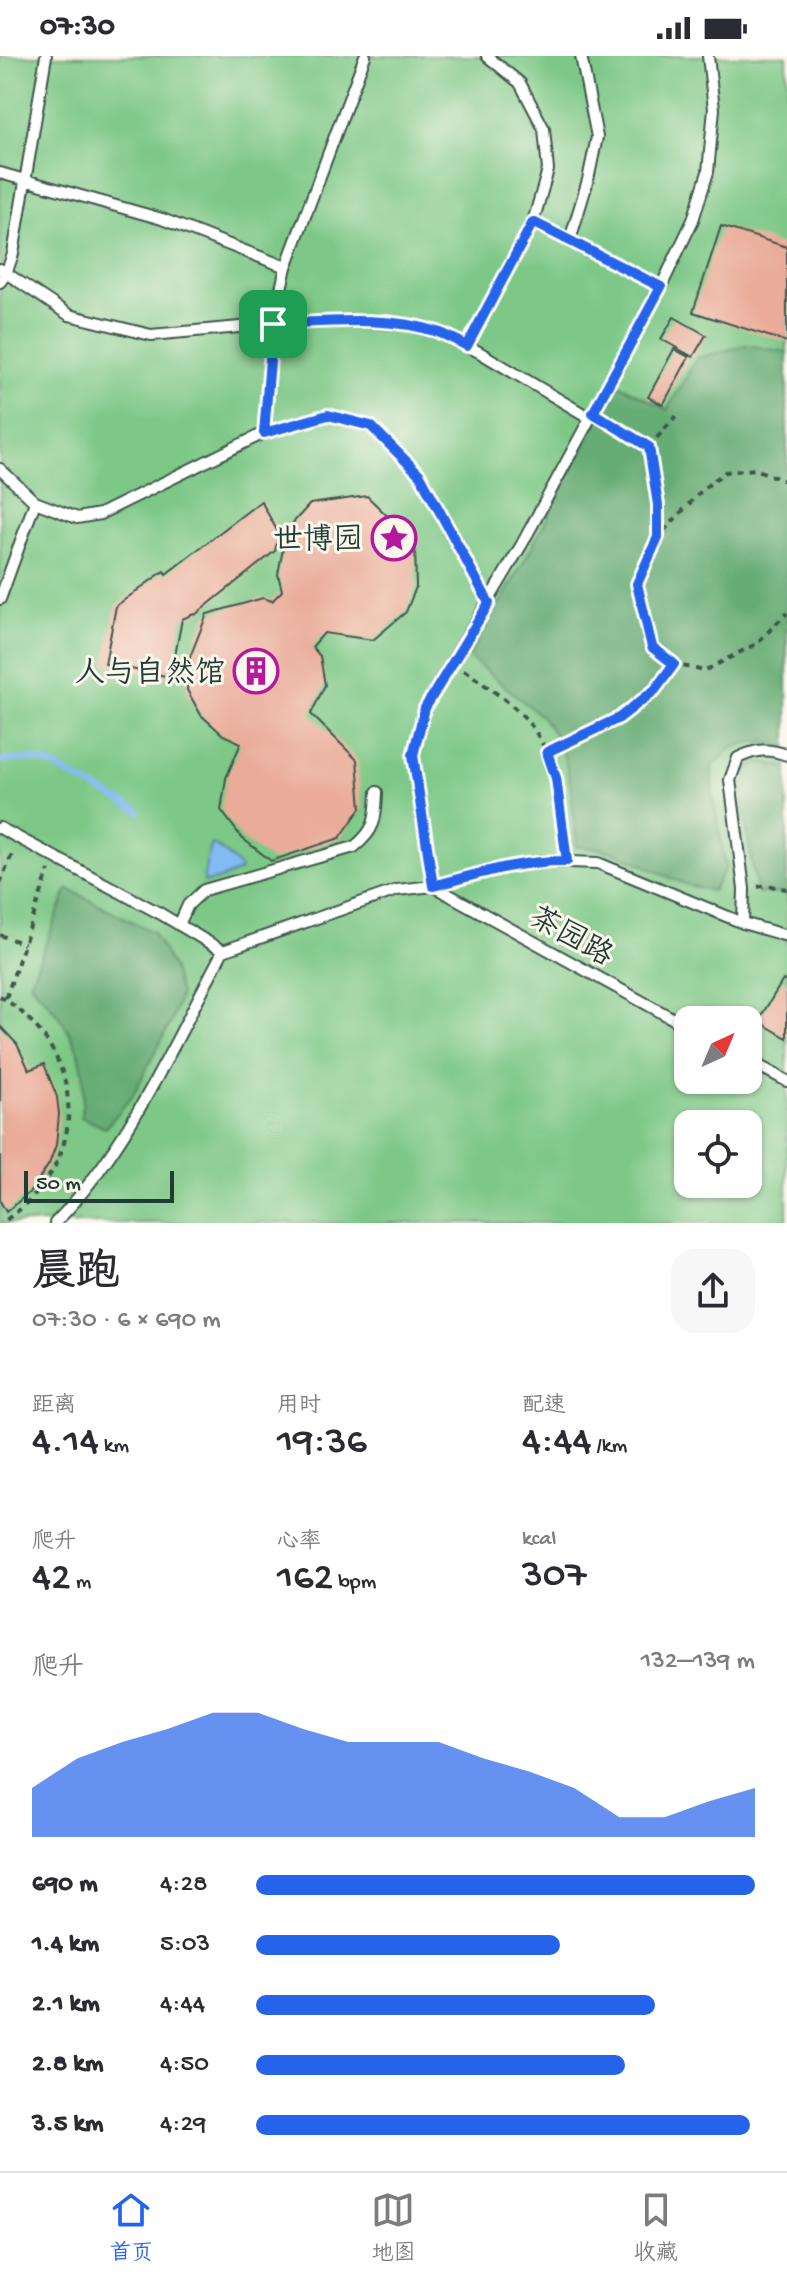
<!DOCTYPE html>
<html lang="zh">
<head>
<meta charset="utf-8">
<style>
  :root { --surface:#fff; --page:#f7f7f7; --text:#2b2b33; --muted:#7c7c81; --line:#e1e1e2; --accent:#2563eb }
  body { margin:0; font-family:"Gochi Hand","LXGW WenKai TC",sans-serif; background:var(--page); color:var(--text); height:100vh; display:flex; flex-direction:column; font-size:30px; white-space:nowrap }
  * { box-sizing:border-box; margin:0 }
  p { font-size:26px; color:var(--muted) }
  .icon { flex:none; width:44px; height:44px; fill:none; stroke:currentColor; stroke-width:2; stroke-linecap:round; stroke-linejoin:round }
  .map { position:relative; height:1167px; overflow:hidden }
  .details { display:flex; flex-direction:column; background:var(--surface); flex:1 }
  .details>* { flex:none }
  .needle { width:52px; rotate:44deg }
  .tools { position:absolute; left:674px; top:950px; display:grid; gap:16px }
  .tools a { display:grid; place-items:center; width:88px; height:88px; border-radius:16px; background:var(--surface); box-shadow:0 2px 6px #0004; font-size:40px }
  .scale { position:absolute; left:24px; bottom:20px; width:150px; box-sizing:border-box; padding-left:8px; border:4px solid #1f3d34; border-top:0; font-size:22px; line-height:28px; white-space:nowrap; color:#1f3d34; -webkit-text-stroke:6px #fbf7ec; paint-order:stroke }
  .pin { position:absolute; display:grid; place-items:center; width:68px; height:68px; color:#fff; margin:-34px; border-radius:16px; box-shadow:0 4px 12px #0006 }
  .round { display:grid; place-items:center; flex:none; width:84px; height:84px; border-radius:24px; background:var(--page) }
  .headline { display:flex; align-items:center; justify-content:space-between; height:136px; padding:0 32px }
  h1 { font-size:44px; font-weight:600; line-height:60px }
  .stats { display:grid; grid-template-columns:repeat(3,1fr); gap:12px; height:136px; padding:8px 32px }
  .stats div { display:grid; align-content:center }
  .stats b { font-size:40px; font-weight:600 }
  .stats small { font-size:22px; font-weight:400 }
  .stats p { font-size:22px }
  .chart { height:224px; padding:16px 32px }
  .chart p { display:flex; justify-content:space-between }
  .chart svg { width:100%; height:144px; margin-top:8px; fill:var(--accent); opacity:.7 }
  ul { padding:0 32px; list-style:none; font-size:26px }
  li { display:grid; grid-template-columns:128px 96px 1fr; align-items:center; height:60px }
  li i { height:20px; border-radius:10px; background:var(--accent) }
  .status { display:flex; justify-content:space-between; align-items:center; height:56px; padding:0 40px; background:var(--surface); direction:ltr }
  .status svg { height:22px; fill:currentColor }
  .menu { display:flex; justify-content:space-around; align-items:center; height:112px; border-top:2px solid var(--line); background:var(--surface); font-size:22px; color:var(--muted) }
  .menu a { display:grid; justify-items:center; gap:4px }
  .menu .active { color:var(--accent) }
  .map>svg:first-child { display:block }
</style>
</head>
<body>
<div class="status"><b>07:30</b><svg viewBox="0 0 49 12"><path d="M0 12V9h3v3zM5 12V6h3v6zM10 12V3h3v9zM15 12V0h3v12zM26 1h20v11H26zM47 4h2v5h-2z"/></svg></div>
<div class="map">
<svg width="787" height="1167" viewBox="0 0 787 1167">
  <rect width="100%" height="100%" fill="#fbf7ec"/>
  <filter id="ink" filterUnits="userSpaceOnUse"><feTurbulence type="fractalNoise" baseFrequency=".0125" numOctaves="2"/><feDisplacementMap in="SourceGraphic" scale="16" xChannelSelector="R" yChannelSelector="G"/><feConvolveMatrix kernelMatrix="1 2 1 2 8 2 1 2 1" color-interpolation-filters="sRGB"/></filter>
  <filter id="wash" filterUnits="userSpaceOnUse"><feTurbulence type="fractalNoise" baseFrequency=".006" numOctaves="4" result="noise"/><feDisplacementMap in="SourceGraphic" scale="32" xChannelSelector="R" yChannelSelector="G"/><feGaussianBlur stdDeviation="1.8" result="paint"/><feColorMatrix in="noise" values="0 0 0 0 0 0 0 0 0 0 0 0 0 0 0 0 0 1.4 0 .05"/><feComposite in="paint" operator="in"/></filter>
  <g filter="url(#wash)">
    <rect width="100%" height="100%" fill="#f6e6cf"/>
    <path fill="#7dc887" stroke="#4e825e" stroke-width="2" fill-rule="evenodd" d="M 0,0 L 787,0 L 787,1167 L 0,1167 ZM 688,964 L 748,964 L 748,1024 L 688,1024 ZM 688,1068 L 748,1068 L 748,1128 L 688,1128 Z"/>
    <path fill="#66ac74" stroke="#427454" stroke-width="2" d="M 746,289 L 787,296 L 787,691 L 755,685 L 731,692 L 712,711 L 712,736 L 726,812 L 712,835 C 704,833 696,831 688,829 C 650,816 619,789 577,791 L 571,732 L 565,704 L 554,678 L 542,661 L 469,601 L 531,493 L 617,327 L 667,354 L 697,302 Z
      M 755,707 L 769,707 L 787,712 L 787,838 L 757,837 L 739,726 L 745,715 Z
      M 68,833 L 153,876 L 173,913 L 180,939 L 172,964 L 133,1039 L 105,1072 L 81,1061 C 82,1047 85,1031 83,1017 C 78,980 55,953 30,927 Z"/>
    <path fill="#83baf3" stroke="#517c94" stroke-width="2" d="M 212,788 C 220,791 237,807 241,814 C 231,819 215,826 204,826 C 203,819 209,795 212,788 Z"/>
    <g fill="none" stroke-linecap="round" stroke-linejoin="round">
      <path stroke="#83baf3" stroke-width="6" d="M 0,705 L 29,703 L 47,707 L 139,755"/>
    </g>
    <g id="blocks">
      <path fill="#eaab99" d="M 721,170 L 787,191 L 787,286 L 693,256 Z
        M 674,261 L 706,279 L 693,301 L 661,283 Z
        M 674,293 L 689,301 L 663,349 L 648,341 Z
        M 367,440 L 415,487 L 416,531 L 406,556 L 373,584 L 324,577 L 312,591 L 320,600 L 325,629 L 311,658 L 357,704 L 361,752 L 340,782 L 271,805 L 242,782 L 221,754 L 226,722 L 241,687 L 223,679 L 201,659 L 187,634 L 190,601 L 207,558 L 263,542 L 272,545 L 282,535 L 278,518 L 287,473 L 310,448 Z
        M 261,445 L 279,478 L 275,495 L 195,559 L 194,558 L 182,563 L 171,621 L 105,608 L 116,550 L 164,515 L 166,518 Z
        M 783,924 L 787,926 L 787,982 L 758,965 Z
        M 0,970 L 17,988 L 29,1014 L 44,1008 L 57,1041 L 59,1058 L 56,1089 L 49,1108 L 31,1135 L 6,1156 L 0,1145 Z"/>
    </g>
  </g>
  <g filter="url(#ink)">
    <use href="#blocks" fill-opacity="0" stroke="#3f564b" stroke-width="2"/>
    <g fill="none" stroke-linecap="round" stroke-linejoin="round">
      <g stroke="#3f564b" stroke-width="14">
        <path id="lane" d="M 0,117 L 162,163 L 286,211
          M 533,166 L 661,231
          M 570,184 L 588,124 L 597,81 L 581,0
          M 0,213 L 69,259 L 151,279 L 273,268 L 353,265 L 409,269 L 440,277 L 479,296 L 590,362
          M 0,226 L 6,218 L 13,198 L 46,0
          M 467,290 L 533,166 L 548,114 L 544,73 L 520,27 L 487,0
          M 264,377 L 273,268 L 286,211 L 365,0
          M 0,413 L 35,446
          M 0,543 L 35,446 L 77,462 L 100,458 L 264,377 L 328,359 L 371,370 L 420,419 L 489,547
          M 0,772 L 161,858 L 223,895
          M 433,830 L 413,699 L 425,652 L 522,488 L 661,231 L 693,164 L 708,116 L 714,53 L 708,0
          M 433,830 L 688,971
          M 743,867 L 744,833 L 730,724 L 738,702 C 756,693 768,692 787,699
          M 179,869 L 188,849 L 204,834 L 354,791 C 376,774 376,762 377,736
          M 748,1004 L 787,1025
          M 55,1167 C 128,1093 174,987 223,895 L 397,834 L 433,830 L 495,813 L 542,805 L 598,807 L 743,867 L 787,880"/>
      </g>
      <path stroke="#3f564b" stroke-width="4" stroke-dasharray="6 6" stroke-linecap="butt" d="M 606,364 L 649,391 L 658,449 L 658,479
        M 649,391 L 676,360
        M 787,426 L 755,413 L 725,416 L 703,433 L 658,481 L 637,528 L 652,591 L 674,608 L 704,615 L 756,588 L 787,557
        M 464,614 C 484,629 507,643 524,661 C 557,697 559,745 565,791
        M 547,696 L 619,662 L 655,634 L 673,608
        M 0,827 L 13,796
        M 758,831 L 766,829 L 787,833
        M 0,879 L 24,888
        M 0,940 C 90,997 92,1110 1,1167
        M 6,942 L 49,814"/>
      <use href="#lane" stroke="#fff" stroke-width="10"/>
    </g>
  </g>
  <g fill="none" stroke-linecap="round" stroke-linejoin="round" filter="url(#ink)">
    <g stroke="#fff" stroke-width="16">
      <path id="route" d="M 533,166 L 661,231 L 593,357 L 649,391 L 658,449 L 658,481 L 637,528 L 652,591 L 674,608 L 655,634 L 619,662 L 547,696 L 556,722 L 567,805 C 521,804 478,818 433,830 L 413,699 L 425,652 L 489,547 L 420,419 L 371,370 L 328,359 L 264,377 L 273,268 C 328,266 386,259 438,276 C 448,280 458,285 467,290 Z"/>
    </g>
    <use href="#route" stroke="#2563eb" stroke-width="10"/>
  </g>
  <defs>
    <g id="sight-ring" transform="scale(2.3)"><circle r="9.5" fill="#fbf7ec" stroke="#b5179e" stroke-width="1.5"/><path d="M0-6L1.8-2.2L6-1.7L2.9 1.2L3.7 5.4L0 3.3L-3.7 5.4L-2.9 1.2L-6-1.7L-1.8-2.2Z" fill="#b5179e"/></g>
    <g id="building-ring" transform="scale(2.3)"><circle r="9.5" fill="#fbf7ec" stroke="#b5179e" stroke-width="1.5"/><path d="M-4-6H4V6H1V3H-1V6H-4ZM-2.5-4.3h1.7v1.8h-1.7ZM.8-4.3h1.7v1.8H.8ZM-2.5-1h1.7V.8h-1.7ZM.8-1h1.7V.8H.8Z" fill="#b5179e"/></g>
  </defs>
  <g fill-rule="evenodd">
    <use href="#sight-ring" x="394" y="482"/>
    <use href="#building-ring" x="256" y="615"/>
  </g>
  <g text-anchor="middle" stroke-width="6" stroke-linejoin="round" paint-order="stroke">
    <g font-size="30" fill="#1f3d34" stroke="#fbf7ec" text-anchor="end">
      <text x="363" y="492">世博园</text>
      <text x="225" y="625">人与自然馆</text>
    </g>
    <g font-size="30" fill="#1f3d34" stroke="#fbf7ec">
      <text transform="translate(572 879) rotate(29)" y="10">茶园路</text>
    </g>
  </g>
</svg>
<div class="tools">
<a><svg class="needle" viewBox="-14 -14 28 28"><path d="M0-13l5 13h-10z" fill="#e53935"/><path d="M0 13l5-13h-10z" fill="#7c7c81"/></svg></a>
<a><svg class="icon" aria-label="locate" viewBox="0 0 24 24"><circle cx="12" cy="12" r="6"/><path d="M12 2v4M12 18v4M2 12h4M18 12h4"/></svg></a>
</div>
<div class="scale">50 m</div>
<div class="pin" style="left:273px;top:268px;background:#1e9e55"><svg class="icon" aria-label="arrive" viewBox="0 0 24 24"><path d="M6 21V4h12l-3 4 3 4H6"/></svg></div>
</div>
<section class="details">
<div class="headline"><div><h1>晨跑</h1><p>07:30 · 6 × 690 m</p></div><a class="round"><svg class="icon" aria-label="share" viewBox="0 0 24 24"><path d="M12 15V3M7 8l5-5 5 5M5 13v7h14v-7"/></svg></a></div>
<div class="stats">
<div><p>距离</p><b>4.14<small> km</small></b></div>
<div><p>用时</p><b>19:36</b></div>
<div><p>配速</p><b>4:44<small> /km</small></b></div>
</div>
<div class="stats">
<div><p>爬升</p><b>42<small> m</small></b></div>
<div><p>心率</p><b>162<small> bpm</small></b></div>
<div><p>kcal</p><b>307</b></div>
</div>
<div class="chart"><p><span>爬升</span>132–139 m</p>
<svg viewBox="0 0 160 44" preserveAspectRatio="none"><path d="M0 44V29L10 20L20 15L30 11L40 6L50 6L60 11L70 15L80 15L90 15L100 20L110 24L120 29L130 38L140 38L150 33L160 29V44z"/></svg>
</div>
<ul>
<li><b>690 m</b>4:28<i style="width:100%"></i></li>
<li><b>1.4 km</b>5:03<i style="width:61%"></i></li>
<li><b>2.1 km</b>4:44<i style="width:80%"></i></li>
<li><b>2.8 km</b>4:50<i style="width:74%"></i></li>
<li><b>3.5 km</b>4:29<i style="width:99%"></i></li>
</ul>
</section>
<nav class="menu">
<a class="active"><svg class="icon" aria-label="home" viewBox="0 0 24 24"><path d="M3 11l9-7 9 7M6 9v11h12V9"/></svg>首页</a>
<a><svg class="icon" aria-label="map" viewBox="0 0 24 24"><path d="M3 6l6-2 6 2 6-2v14l-6 2-6-2-6 2zM9 4v14M15 6v14"/></svg>地图</a>
<a><svg class="icon" aria-label="saved" viewBox="0 0 24 24"><path d="M7 4h10v16l-5-4-5 4z"/></svg>收藏</a>
</nav>
</body>
</html>
